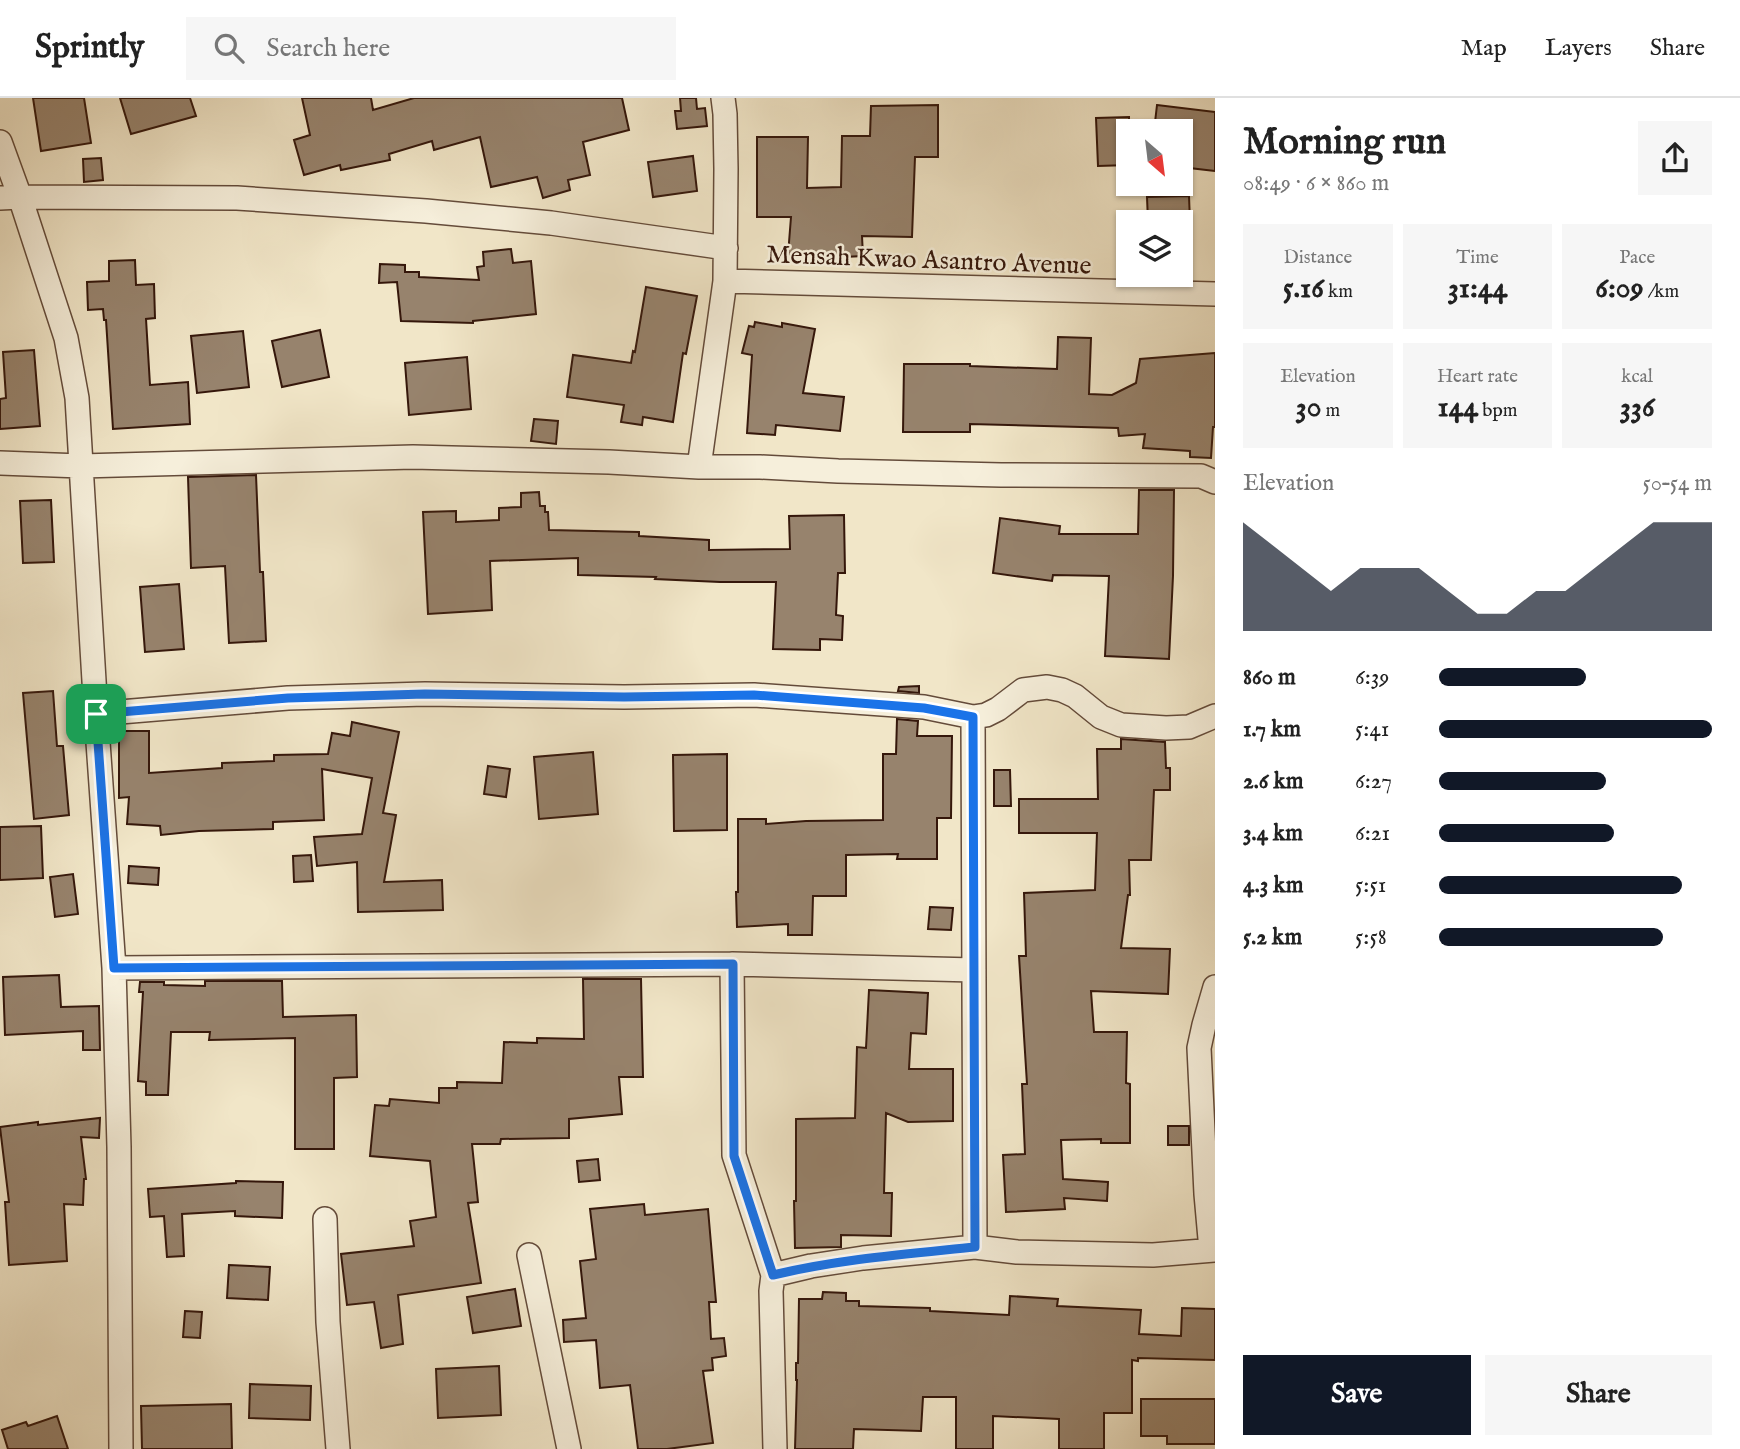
<!DOCTYPE html>
<html lang="en">
<head>
<meta charset="utf-8">
<style>
  :root { --surface:#fff; --page:#f6f6f6; --text:#222; --muted:#767676; --line:#e0e0e0; --accent:#111827 }
  body { margin:0; font-family:"IM FELL English",serif; background:var(--page); color:var(--text); height:100vh; display:flex; flex-direction:column; font-size:26px; white-space:nowrap }
  * { box-sizing:border-box; margin:0 }
  p { font-size:23px; color:var(--muted) }
  .icon { flex:none; width:38px; height:38px; fill:none; stroke:currentColor; stroke-width:2; stroke-linecap:round; stroke-linejoin:round }
  .map { position:relative; flex:1; overflow:hidden }
  .panel { display:flex; flex-direction:column; background:var(--surface); width:525px }
  .panel>* { flex:none }
  .needle { width:46px; rotate:152deg }
  .buttons { position:absolute; left:1116px; top:21px; display:grid; gap:14px }
  .buttons a { display:grid; place-items:center; width:77px; height:77px; border-radius:0px; background:var(--surface); box-shadow:0 2px 5px #0004; font-size:35px }
  .pin { position:absolute; display:grid; place-items:center; width:60px; height:60px; color:#fff; margin:-30px; border-radius:14px; box-shadow:0 4px 10px #0006 }
  .round { display:grid; place-items:center; flex:none; width:74px; height:74px; border-radius:0px; background:var(--page) }
  .headline { display:flex; align-items:center; justify-content:space-between; height:119px; padding:0 28px }
  h1 { font-size:38px; font-weight:800; line-height:52px }
  .metrics { display:grid; grid-template-columns:repeat(3,1fr); gap:10px; height:119px; padding:7px 28px }
  .metrics div { display:grid; align-content:center; border-radius:0px; background:var(--page); text-align:center }
  .metrics b { font-size:30px; font-weight:800 }
  .metrics small { font-size:19px; font-weight:400 }
  .metrics p { font-size:19px }
  .chart { height:196px; padding:14px 28px }
  .chart p { display:flex; justify-content:space-between }
  .chart svg { width:100%; height:126px; margin-top:7px; fill:var(--accent); opacity:.7 }
  .primary-button { display:flex; gap:14px; margin-top:auto; padding:14px 28px }
  .primary-button a { flex:1; height:80px; border-radius:0px; background:var(--accent); color:#fff; font-size:28px; font-weight:800; line-height:80px; text-align:center }
  .primary-button a+a { background:var(--page); color:var(--text) }
  ul { padding:0 28px; list-style:none; font-size:23px }
  li { display:grid; grid-template-columns:112px 84px 1fr; align-items:center; height:52px }
  li i { height:18px; border-radius:9px; background:var(--accent) }
  header { display:flex; align-items:center; gap:42px; box-sizing:border-box; height:98px; padding:0 35px; background:var(--surface); border-bottom:2px solid var(--line) }
  header strong { font-size:33px }
  nav { display:flex; gap:38px; margin-inline-start:auto; font-size:24px }
  .search { width:490px; height:63px; background:var(--page); display:flex; align-items:center; gap:18px; box-sizing:border-box; padding:0 24px; border-radius:0px; color:var(--muted); font-size:26px }
  main { display:flex; flex:1; min-height:0 }
  .map>svg:first-child { display:block }
</style>
</head>
<body>
<header>
<strong>Sprintly</strong>
<div class="search"><svg class="icon" aria-label="search" viewBox="0 0 24 24"><circle cx="10" cy="10" r="6"/><path d="M15 15l6 6"/></svg>Search here</div>
<nav><a>Map</a><a>Layers</a><a>Share</a></nav>
</header>
<main>
<div class="map">
<svg width="1215" height="1351" viewBox="0 0 1215 1351">
  <rect width="100%" height="100%" fill="#f1e6c8"/>
  <filter id="stains"><feTurbulence type="fractalNoise" baseFrequency=".00286" numOctaves="4"/><feColorMatrix values="0 0 0 0 .2 0 0 0 0 .09 0 0 0 0 .02 0 0 0 .5 -.17"/></filter>
  <radialGradient id="worn" r=".72"><stop offset=".6" stop-color="#630" stop-opacity="0"/><stop offset="1" stop-color="#630" stop-opacity=".3"/></radialGradient>
  <path fill="#97836d" stroke="#35170b" stroke-width="2" d="M 33,0 L 84,0 L 91,45 L 41,53 Z
    M 120,0 L 190,0 L 196,18 L 131,36 Z
    M 302,0 L 371,0 L 373,12 L 414,0 L 622,0 L 629,32 L 583,44 L 590,77 L 568,82 L 570,92 L 543,100 L 537,79 L 491,89 L 480,39 L 434,52 L 432,43 L 389,56 L 390,62 L 341,72 L 340,67 L 304,77 L 294,42 L 310,37 Z
    M 680,0 L 696,0 L 697,11 L 705,10 L 707,28 L 677,31 L 675,13 L 681,13 Z
    M 938,7 L 938,59 L 915,59 L 912,139 L 862,138 L 863,158 L 823,160 L 788,157 L 791,119 L 757,119 L 757,39 L 808,39 L 807,90 L 841,89 L 842,38 L 870,38 L 871,8 Z
    M 1157,7 L 1215,14 L 1215,73 L 1181,69 L 1181,33 L 1154,33 Z
    M 1129,19 L 1129,67 L 1098,68 L 1096,20 Z
    M 693,58 L 697,93 L 653,99 L 648,64 Z
    M 101,60 L 103,82 L 84,84 L 83,61 Z
    M 1189,98 L 1190,124 L 1148,124 L 1147,99 Z
    M 511,151 L 513,165 L 531,163 L 536,216 L 473,223 L 473,225 L 401,223 L 397,184 L 379,185 L 380,166 L 405,167 L 405,174 L 419,174 L 419,179 L 479,182 L 477,169 L 484,168 L 483,154 Z
    M 135,162 L 136,187 L 154,186 L 155,220 L 146,221 L 150,287 L 188,284 L 190,326 L 113,331 L 106,222 L 104,222 L 103,211 L 88,212 L 87,184 L 109,183 L 109,163 Z
    M 646,189 L 697,198 L 686,256 L 683,255 L 673,324 L 643,319 L 642,327 L 621,324 L 624,307 L 567,299 L 573,257 L 631,265 L 633,253 L 635,254 Z
    M 755,224 L 782,229 L 782,225 L 815,231 L 803,295 L 844,299 L 840,333 L 776,327 L 775,337 L 747,335 L 752,257 L 742,255 L 749,228 L 754,229 Z
    M 320,232 L 329,279 L 282,289 L 272,243 Z
    M 243,233 L 249,289 L 197,295 L 191,238 Z
    M 1058,239 L 1091,240 L 1089,296 L 1112,297 L 1136,285 L 1140,261 L 1215,255 L 1215,329 L 1213,329 L 1211,360 L 1190,359 L 1190,353 L 1143,350 L 1145,336 L 1119,338 L 1118,330 L 970,326 L 970,334 L 903,334 L 904,266 L 970,266 L 970,268 L 1057,271 Z
    M 34,252 L 40,328 L 0,331 L 0,301 L 6,300 L 3,254 Z
    M 467,259 L 471,311 L 409,317 L 405,265 Z
    M 534,321 L 558,323 L 556,346 L 531,343 Z
    M 256,377 L 260,474 L 263,474 L 266,543 L 229,545 L 225,468 L 191,470 L 188,379 Z
    M 1139,392 L 1174,392 L 1173,478 L 1169,561 L 1105,558 L 1109,478 L 1053,477 L 1052,483 L 993,475 L 1000,420 L 1060,428 L 1059,436 L 1138,436 Z
    M 539,394 L 540,408 L 545,408 L 545,414 L 548,414 L 549,432 L 639,434 L 639,438 L 709,442 L 709,452 L 790,451 L 789,418 L 844,417 L 845,475 L 838,475 L 836,517 L 843,518 L 842,542 L 820,541 L 820,552 L 773,551 L 776,484 L 720,484 L 655,481 L 656,479 L 578,477 L 578,460 L 490,463 L 492,512 L 428,516 L 423,414 L 456,413 L 456,424 L 499,422 L 499,410 L 521,409 L 521,395 Z
    M 51,402 L 54,464 L 23,465 L 20,403 Z
    M 179,486 L 184,551 L 145,554 L 140,489 Z
    M 919,588 L 919,595 L 898,593 L 899,589 Z
    M 53,593 L 57,648 L 63,648 L 69,717 L 34,721 L 23,595 Z
    M 897,621 L 918,623 L 917,638 L 952,638 L 951,720 L 937,720 L 937,761 L 897,761 L 898,756 L 846,757 L 846,798 L 813,798 L 812,837 L 788,837 L 788,826 L 737,829 L 736,794 L 738,794 L 738,721 L 766,721 L 766,726 L 806,723 L 883,722 L 883,656 L 896,656 Z
    M 352,624 L 399,634 L 383,715 L 396,717 L 384,784 L 442,782 L 443,812 L 358,814 L 357,764 L 317,768 L 314,739 L 362,736 L 372,680 L 322,671 L 324,722 L 273,724 L 273,731 L 199,733 L 161,737 L 160,728 L 127,726 L 129,699 L 119,700 L 119,633 L 149,633 L 149,675 L 222,670 L 222,665 L 274,663 L 274,657 L 328,656 L 332,635 L 350,638 Z
    M 1121,641 L 1165,644 L 1166,670 L 1170,670 L 1170,692 L 1154,692 L 1151,762 L 1129,762 L 1130,797 L 1128,797 L 1121,850 L 1170,851 L 1168,896 L 1091,893 L 1094,934 L 1127,934 L 1126,985 L 1130,986 L 1130,1045 L 1101,1045 L 1101,1041 L 1061,1042 L 1063,1081 L 1108,1084 L 1107,1103 L 1064,1100 L 1065,1111 L 1006,1114 L 1003,1057 L 1025,1056 L 1022,986 L 1027,986 L 1019,858 L 1026,858 L 1024,795 L 1095,792 L 1097,735 L 1019,735 L 1019,701 L 1098,701 L 1097,651 L 1121,651 Z
    M 593,654 L 598,716 L 539,721 L 534,659 Z
    M 727,656 L 727,732 L 674,733 L 673,657 Z
    M 488,668 L 510,671 L 506,699 L 484,696 Z
    M 994,672 L 1010,672 L 1011,708 L 994,708 Z
    M 41,728 L 43,780 L 0,782 L 0,729 Z
    M 311,757 L 313,783 L 294,784 L 293,758 Z
    M 129,768 L 159,770 L 158,787 L 128,785 Z
    M 73,776 L 78,816 L 55,819 L 50,779 Z
    M 930,809 L 953,810 L 951,832 L 928,831 Z
    M 59,877 L 61,909 L 99,908 L 100,952 L 83,952 L 83,933 L 5,937 L 3,879 Z
    M 583,881 L 641,881 L 643,979 L 619,979 L 622,1016 L 569,1021 L 569,1040 L 501,1041 L 500,1046 L 472,1046 L 478,1104 L 468,1105 L 481,1185 L 398,1197 L 403,1246 L 381,1250 L 374,1204 L 347,1207 L 341,1156 L 414,1148 L 410,1123 L 436,1119 L 430,1063 L 370,1058 L 375,1007 L 389,1008 L 390,1001 L 439,1005 L 439,990 L 457,990 L 457,984 L 502,985 L 504,944 L 537,945 L 537,940 L 584,941 Z
    M 205,883 L 282,883 L 283,919 L 356,917 L 357,979 L 334,980 L 334,1051 L 295,1051 L 295,940 L 209,942 L 210,934 L 171,934 L 168,997 L 146,997 L 146,984 L 138,983 L 143,894 L 139,894 L 140,884 L 164,884 L 164,887 L 205,888 Z
    M 869,892 L 928,895 L 926,936 L 911,935 L 909,971 L 953,971 L 953,1023 L 908,1024 L 886,1015 L 884,1095 L 892,1095 L 891,1138 L 841,1137 L 841,1149 L 795,1150 L 794,1103 L 796,1103 L 796,1021 L 855,1020 L 857,949 L 866,950 Z
    M 100,1020 L 99,1040 L 81,1039 L 86,1081 L 84,1081 L 83,1107 L 64,1106 L 67,1163 L 9,1167 L 5,1104 L 9,1104 L 0,1029 L 38,1024 L 38,1027 Z
    M 1168,1028 L 1189,1028 L 1189,1047 L 1168,1047 Z
    M 598,1061 L 600,1082 L 579,1084 L 577,1063 Z
    M 236,1083 L 283,1084 L 282,1120 L 235,1118 L 235,1113 L 182,1116 L 184,1158 L 167,1159 L 164,1118 L 150,1119 L 148,1091 L 236,1085 Z
    M 644,1106 L 645,1117 L 708,1111 L 716,1204 L 709,1204 L 711,1241 L 724,1240 L 726,1258 L 712,1260 L 713,1272 L 703,1273 L 713,1345 L 667,1351 L 638,1351 L 630,1287 L 600,1290 L 596,1242 L 564,1244 L 563,1222 L 586,1220 L 580,1163 L 596,1161 L 590,1111 Z
    M 229,1167 L 270,1169 L 268,1202 L 227,1200 Z
    M 515,1191 L 521,1228 L 473,1235 L 467,1199 Z
    M 823,1194 L 846,1195 L 846,1203 L 859,1203 L 859,1208 L 930,1210 L 930,1213 L 1009,1217 L 1010,1198 L 1058,1201 L 1057,1208 L 1141,1212 L 1139,1236 L 1181,1238 L 1182,1210 L 1215,1211 L 1215,1262 L 1138,1260 L 1138,1263 L 1132,1262 L 1132,1315 L 1104,1315 L 1104,1351 L 1059,1351 L 1059,1321 L 993,1318 L 993,1351 L 956,1351 L 956,1299 L 923,1299 L 921,1333 L 854,1331 L 853,1351 L 795,1351 L 797,1282 L 796,1282 L 796,1265 L 798,1265 L 799,1201 L 822,1201 Z
    M 185,1213 L 202,1214 L 200,1240 L 183,1239 Z
    M 499,1268 L 501,1317 L 438,1320 L 436,1271 Z
    M 250,1286 L 311,1288 L 310,1322 L 249,1320 Z
    M 1141,1301 L 1215,1301 L 1215,1346 L 1167,1346 L 1167,1338 L 1141,1338 Z
    M 231,1306 L 232,1351 L 142,1351 L 141,1308 Z
    M 57,1318 L 68,1351 L 8,1351 L 2,1332 L 26,1324 L 28,1328 Z"/>
  <g fill="none" stroke-linecap="round" stroke-linejoin="round">
    <g stroke="#644b3a" stroke-width="26">
      <path id="minor" d="M 0,44 L 20,99 L 66,240 L 77,300 L 96,616 L 114,870 L 119,1049 L 121,1351
        M 0,100 L 20,99 L 237,100 L 426,113 L 551,125 L 726,150
        M 725,183 L 1215,196
        M 0,365 L 81,368 L 413,359 L 609,364 L 699,369 L 760,369 L 838,373 L 1001,377 L 1201,378 L 1215,384
        M 699,369 L 725,183 L 726,71 L 725,16 L 723,0
        M 96,616 L 288,600 L 425,596 L 624,599 L 754,597 L 924,609 L 973,619 L 986,617 L 998,611 L 1023,592 L 1047,589 L 1062,592 L 1075,598 L 1101,619 L 1121,627 L 1166,630 L 1189,629 L 1215,618
        M 973,619 L 975,1149
        M 732,866 L 734,1057 L 773,1177 L 771,1193 L 775,1351
        M 114,870 L 732,866 L 974,872
        M 325,1121 L 328,1224 L 338,1351
        M 1211,1152 L 1206,1096 L 1199,950 L 1204,927 L 1215,889
        M 529,1157 L 569,1351
        M 773,1177 L 811,1168 L 863,1160 L 975,1149 L 1017,1154 L 1153,1157 L 1215,1152"/>
    </g>
    <use href="#minor" stroke="#f6efdb" stroke-width="23"/>
  </g>
  <g fill="none" stroke-linecap="round" stroke-linejoin="round">
    <g stroke="#fff" stroke-width="14">
      <path id="route" d="M 425,596 L 624,599 L 754,597 L 924,610 L 973,619 L 975,1149 C 907,1156 840,1161 773,1177 L 734,1058 L 733,866 L 114,870 L 96,616 L 288,600 Z"/>
    </g>
    <use href="#route" stroke="#1a73e8" stroke-width="9"/>
  </g>
  <g text-anchor="middle" stroke-width="5" stroke-linejoin="round" paint-order="stroke">
    <g font-size="26" fill="#35170b" stroke="#f6efdb">
      <text transform="translate(929 161) rotate(2)" y="9">Mensah Kwao Asantro Avenue</text>
    </g>
  </g>
  <rect width="100%" height="100%" filter="url(#stains)"/>
  <rect width="100%" height="100%" fill="url(#worn)"/>
</svg>
<div class="buttons">
<a><svg class="needle" viewBox="-14 -14 28 28"><path d="M0-13l5 13h-10z" fill="#e53935"/><path d="M0 13l5-13h-10z" fill="#767676"/></svg></a>
<a><svg class="icon" aria-label="layers" viewBox="0 0 24 24"><path d="M12 4l9 5-9 5-9-5zM3 14l9 5 9-5"/></svg></a>
</div>
<div class="pin" style="left:96px;top:616px;background:#1e9e55"><svg class="icon" aria-label="arrive" viewBox="0 0 24 24"><path d="M6 21V4h12l-3 4 3 4H6"/></svg></div>
</div>
<section class="panel">
<div class="headline"><div><h1>Morning run</h1><p>08:49 · 6 × 860 m</p></div><a class="round"><svg class="icon" aria-label="share" viewBox="0 0 24 24"><path d="M12 15V3M7 8l5-5 5 5M5 13v7h14v-7"/></svg></a></div>
<div class="metrics">
<div><p>Distance</p><b>5.16<small> km</small></b></div>
<div><p>Time</p><b>31:44</b></div>
<div><p>Pace</p><b>6:09<small> /km</small></b></div>
</div>
<div class="metrics">
<div><p>Elevation</p><b>30<small> m</small></b></div>
<div><p>Heart rate</p><b>144<small> bpm</small></b></div>
<div><p>kcal</p><b>336</b></div>
</div>
<div class="chart"><p><span>Elevation</span>50–54 m</p>
<svg viewBox="0 0 160 44" preserveAspectRatio="none"><path d="M0 44V6L10 14L20 22L30 30L40 22L50 22L60 22L70 30L80 38L90 38L100 30L110 30L120 22L130 14L140 6L150 6L160 6V44z"/></svg>
</div>
<ul>
<li><b>860 m</b>6:39<i style="width:54%"></i></li>
<li><b>1.7 km</b>5:41<i style="width:100%"></i></li>
<li><b>2.6 km</b>6:27<i style="width:61%"></i></li>
<li><b>3.4 km</b>6:21<i style="width:64%"></i></li>
<li><b>4.3 km</b>5:51<i style="width:89%"></i></li>
<li><b>5.2 km</b>5:58<i style="width:82%"></i></li>
</ul>
<div class="primary-button"><a>Save</a><a>Share</a></div>
</section>
</main>
</body>
</html>
